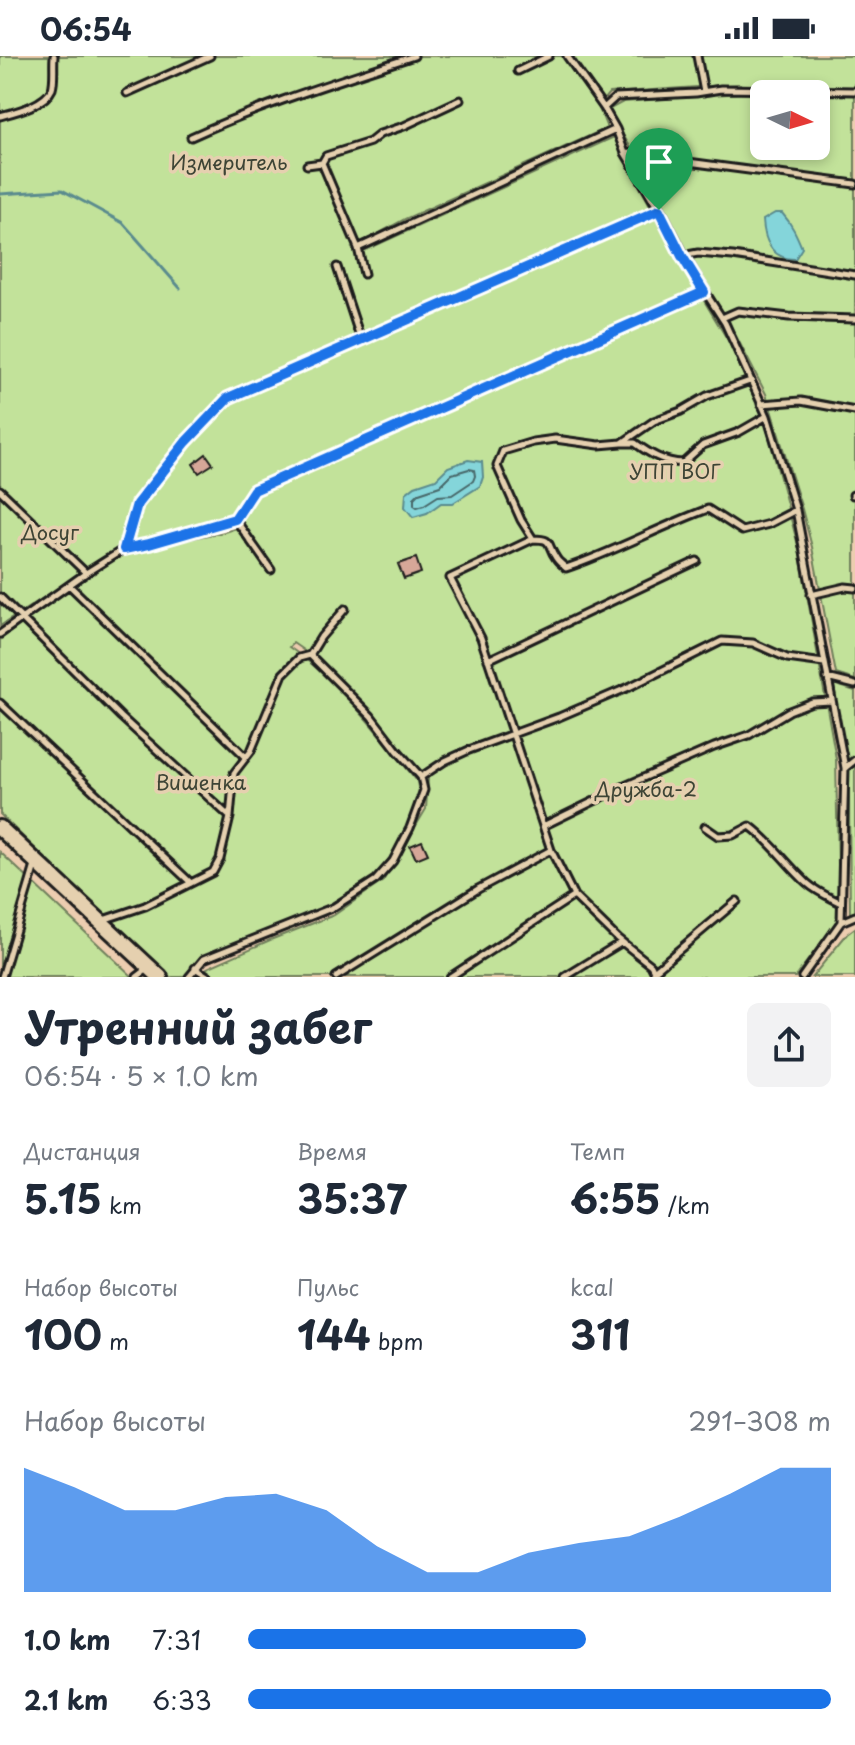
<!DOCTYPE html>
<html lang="ru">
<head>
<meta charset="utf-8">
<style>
  :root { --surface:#fff; --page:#f2f2f3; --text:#1f2937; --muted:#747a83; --accent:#1a73e8 }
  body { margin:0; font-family:"Playpen Sans",sans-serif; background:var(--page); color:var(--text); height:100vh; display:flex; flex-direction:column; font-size:30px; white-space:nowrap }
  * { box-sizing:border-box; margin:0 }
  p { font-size:26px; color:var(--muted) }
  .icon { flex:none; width:44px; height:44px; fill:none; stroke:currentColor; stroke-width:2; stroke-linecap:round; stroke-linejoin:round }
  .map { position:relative; height:921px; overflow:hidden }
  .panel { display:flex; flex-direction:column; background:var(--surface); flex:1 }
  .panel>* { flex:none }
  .needle { width:52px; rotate:95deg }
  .fabs { position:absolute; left:750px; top:24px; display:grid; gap:16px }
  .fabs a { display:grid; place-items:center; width:80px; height:80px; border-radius:12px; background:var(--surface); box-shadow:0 4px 12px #0003; font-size:40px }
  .pin { position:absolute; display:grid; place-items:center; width:68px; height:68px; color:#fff; margin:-82px -34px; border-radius:50% 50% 50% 0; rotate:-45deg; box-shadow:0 0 8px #0007 }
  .pin .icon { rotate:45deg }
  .round { display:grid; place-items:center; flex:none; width:84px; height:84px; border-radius:12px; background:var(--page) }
  .headline { display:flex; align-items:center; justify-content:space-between; height:136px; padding:0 24px }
  h1 { font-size:44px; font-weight:700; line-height:60px }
  .figures { display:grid; grid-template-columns:repeat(3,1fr); gap:12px; height:136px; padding:8px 24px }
  .figures div { display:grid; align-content:center }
  .figures b { font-size:40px; font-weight:700 }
  .figures small { font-size:22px; font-weight:400 }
  .figures p { font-size:22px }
  .chart { height:224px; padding:16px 24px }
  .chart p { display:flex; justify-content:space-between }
  .chart svg { width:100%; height:144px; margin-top:8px; fill:var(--accent); opacity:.7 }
  ul { padding:0 24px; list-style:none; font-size:26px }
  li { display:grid; grid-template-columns:128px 96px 1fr; align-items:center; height:60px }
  li i { height:20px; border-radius:10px; background:var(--accent) }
  .status { display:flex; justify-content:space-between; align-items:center; height:56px; padding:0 40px; background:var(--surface); direction:ltr }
  .status svg { height:22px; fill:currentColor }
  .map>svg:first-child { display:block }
</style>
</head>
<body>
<div class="status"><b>06:54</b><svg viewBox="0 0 49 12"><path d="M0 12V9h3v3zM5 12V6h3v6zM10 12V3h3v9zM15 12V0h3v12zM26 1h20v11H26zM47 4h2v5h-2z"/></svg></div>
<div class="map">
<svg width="855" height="921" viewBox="0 0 855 921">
  <rect width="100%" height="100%" fill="#edcdb0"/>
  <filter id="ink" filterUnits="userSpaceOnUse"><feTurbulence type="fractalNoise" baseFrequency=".0125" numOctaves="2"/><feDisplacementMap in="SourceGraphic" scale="16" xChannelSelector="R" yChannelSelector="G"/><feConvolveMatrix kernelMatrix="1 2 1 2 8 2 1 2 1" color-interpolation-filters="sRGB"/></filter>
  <g filter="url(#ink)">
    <path fill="#c2e29a" stroke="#6f7f5b" stroke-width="2" fill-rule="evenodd" d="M 0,0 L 855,0 L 855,624 L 836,618 L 812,491 L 802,453 L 766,338 L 736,280 L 687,194 L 657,135 L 608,54 L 623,46 L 739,37 L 740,28 L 609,37 L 598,50 L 607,72 L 405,163 L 352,192 L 357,198 L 614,81 L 675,197 L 729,286 L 765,366 L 799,493 L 836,703 L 839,863 L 795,921 L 198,921 L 207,912 L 270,884 L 334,859 L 383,825 L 426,753 L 428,723 C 386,675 347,622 293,587 L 289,591 C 340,625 378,678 417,725 L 419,737 L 415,758 L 380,818 L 330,851 L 200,904 L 183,921 L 165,921 L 0,758 L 0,584 L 38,555 L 128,494 L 224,476 L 243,470 L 235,459 L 221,467 L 143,485 L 130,485 L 0,570 ZM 764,38 L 816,38 L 816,90 L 764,90 Z
      M 834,628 L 855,635 L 855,860 L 850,862 L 849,743 Z
      M 0,796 L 133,921 L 0,921 Z
      M 855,872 L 855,921 L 812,921 L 847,878 Z"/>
    <path fill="#84d5da" stroke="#5a8b8e" stroke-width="2" d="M 775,157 L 782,157 C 792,168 797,180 802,192 L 795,203 C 772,203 764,185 763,164 Z
      M 468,404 L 482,406 L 483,421 L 480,430 L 453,447 L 441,447 L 427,457 L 413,461 L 405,451 L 406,437 L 415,430 L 436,423 L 448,411 Z"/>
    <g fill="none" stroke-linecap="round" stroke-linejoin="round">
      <path stroke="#466668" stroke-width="2" d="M 469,413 L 474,414 L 475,420 L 473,425 L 452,439 L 438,440 L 424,449 L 417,451 L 414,449 L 414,442 L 419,437 L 440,430 L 452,418 Z"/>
      <path stroke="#5a8b8e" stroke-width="3" d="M 0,138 L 62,134 L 123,167 L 180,232"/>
    </g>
    <path fill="#d6a798" stroke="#1c1c1c" stroke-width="2" d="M 206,398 L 213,408 L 199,417 L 193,408 Z
      M 416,502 L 421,517 L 404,523 L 398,508 Z
      M 422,785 L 428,798 L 416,803 L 410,790 Z"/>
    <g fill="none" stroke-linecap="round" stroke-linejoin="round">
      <g stroke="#1c1c1c" stroke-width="11">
        <path id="lane" d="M 567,0 L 604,52 L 616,73 L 625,97 L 659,154 L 682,200 L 725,267 L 767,360 L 796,454 L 845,712
          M 697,0 L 704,36
          M 518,15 L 549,0
          M 127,37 L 210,0
          M 604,52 L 616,41 L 696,37 L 721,33 L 855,35
          M 0,60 C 15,56 45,49 52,33 C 55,24 53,10 54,0
          M 191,81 C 263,48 339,25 414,0
          M 626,97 L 646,98 L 688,106 L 855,128
          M 322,107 L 326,100 L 370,86 L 380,78 L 404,70 L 460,44
          M 307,109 L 322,107 L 358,192
          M 682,200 L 698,197 L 733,200 L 855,219
          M 337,211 L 361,284
          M 364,218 L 358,192 L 616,73
          M 722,262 L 738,255 L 789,261 L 855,263
          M 761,348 L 801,345 L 855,355
          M 623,387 L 635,387 C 650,398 663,406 683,407 L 703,389 L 739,376 L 767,360
          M 0,434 L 86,517 L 0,578
          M 853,439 L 855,439
          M 235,463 L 271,514
          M 533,483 C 554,483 546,488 556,502 C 558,506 562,508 566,512 C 614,496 659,471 708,453 L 742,475 L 769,468 L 796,454
          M 124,493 L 137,448 L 186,386 L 228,342 L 659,154
          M 86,517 L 124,493 L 149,488 L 235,463 L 254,434 L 704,236
          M 69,529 L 246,701
          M 811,539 L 845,531 L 855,532
          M 0,541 L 121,661 L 230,761
          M 310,599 L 321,581 L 345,553
          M 488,604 L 697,505
          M 827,622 L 855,629
          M 0,647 L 191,827
          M 421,721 L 445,705 L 469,694 L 559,661 L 629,631 L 722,585 L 753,587 L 787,602 L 824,607
          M 543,770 L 627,729 L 714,691 L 749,679 L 789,655 L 812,646 L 832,645
          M 705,771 L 718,780 L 733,779 L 750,770 C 772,786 787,809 807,827 C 817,836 829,841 841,847
          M 103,864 L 145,850 L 213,816 L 220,803 L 230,761 L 234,717 L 251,695 L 283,618 L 299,602 L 310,599 L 371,660 L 397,694 L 421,721 L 424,734 L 410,772 L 393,805 L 376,824 L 334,851 L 204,903 L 189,921
          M 841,866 L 855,860
          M 195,912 L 209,921
          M 654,915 L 737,845
          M 2,921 L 36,806
          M 137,921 L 149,912
          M 336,921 L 478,833 L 551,794
          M 450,921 L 574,840
          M 565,921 L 622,886
          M 657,921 L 651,909 L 617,882 L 574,840 L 551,794 L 481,582 L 450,522 L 533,483 L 521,464 L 497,410 L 503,395 L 533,386 L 555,383 L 599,389 L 622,387 L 654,365 L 681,355 L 707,340 L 750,325
          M 802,921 L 841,866 L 845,712 L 855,704"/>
      </g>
      <g stroke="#1c1c1c" stroke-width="20">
        <path id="secondary" d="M 0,772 L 160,921"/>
      </g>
      <use href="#lane" stroke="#e5d0af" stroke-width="5"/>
      <use href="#secondary" stroke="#e5d0af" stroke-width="14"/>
    </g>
  </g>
  <g fill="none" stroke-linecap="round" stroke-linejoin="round" filter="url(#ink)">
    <g stroke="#fff" stroke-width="16">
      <path id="route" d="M 659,154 L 682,200 L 704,236 L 254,434 L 235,463 L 149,488 L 124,493 L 137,448 L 186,386 L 228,342 Z"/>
    </g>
    <use href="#route" stroke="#1a73e8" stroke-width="10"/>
  </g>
  <g text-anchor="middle" stroke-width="7" stroke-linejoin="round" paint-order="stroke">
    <g font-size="20" fill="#3d4435" stroke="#e5d0af">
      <text x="229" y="114">Измеритель</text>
      <text x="675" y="423">УПП ВОГ</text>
      <text x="50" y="484">Досуг</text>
      <text x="201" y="734">Вишенка</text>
      <text x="646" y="741">Дружба-2</text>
    </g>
  </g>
</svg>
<div class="fabs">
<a><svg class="needle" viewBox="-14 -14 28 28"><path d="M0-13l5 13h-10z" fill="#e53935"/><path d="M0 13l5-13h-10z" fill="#747a83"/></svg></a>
</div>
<div class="pin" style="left:659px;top:154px;background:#1e9e55"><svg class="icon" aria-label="arrive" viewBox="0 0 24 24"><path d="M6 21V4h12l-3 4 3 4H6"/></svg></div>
</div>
<section class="panel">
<div class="headline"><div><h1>Утренний забег</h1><p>06:54 · 5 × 1.0 km</p></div><a class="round"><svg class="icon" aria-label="share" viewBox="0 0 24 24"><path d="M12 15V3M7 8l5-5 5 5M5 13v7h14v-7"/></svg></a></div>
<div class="figures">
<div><p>Дистанция</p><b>5.15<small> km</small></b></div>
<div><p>Время</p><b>35:37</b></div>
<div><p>Темп</p><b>6:55<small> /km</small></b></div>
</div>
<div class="figures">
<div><p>Набор высоты</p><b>100<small> m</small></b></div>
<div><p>Пульс</p><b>144<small> bpm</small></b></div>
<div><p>kcal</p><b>311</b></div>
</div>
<div class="chart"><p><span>Набор высоты</span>291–308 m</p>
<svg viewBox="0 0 160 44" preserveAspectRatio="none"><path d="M0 44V6L10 12L20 19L30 19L40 15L50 14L60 19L70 30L80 38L90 38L100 32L110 29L120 27L130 21L140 14L150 6L160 6V44z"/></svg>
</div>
<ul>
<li><b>1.0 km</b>7:31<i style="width:58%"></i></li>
<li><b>2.1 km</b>6:33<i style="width:100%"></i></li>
</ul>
</section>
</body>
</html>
